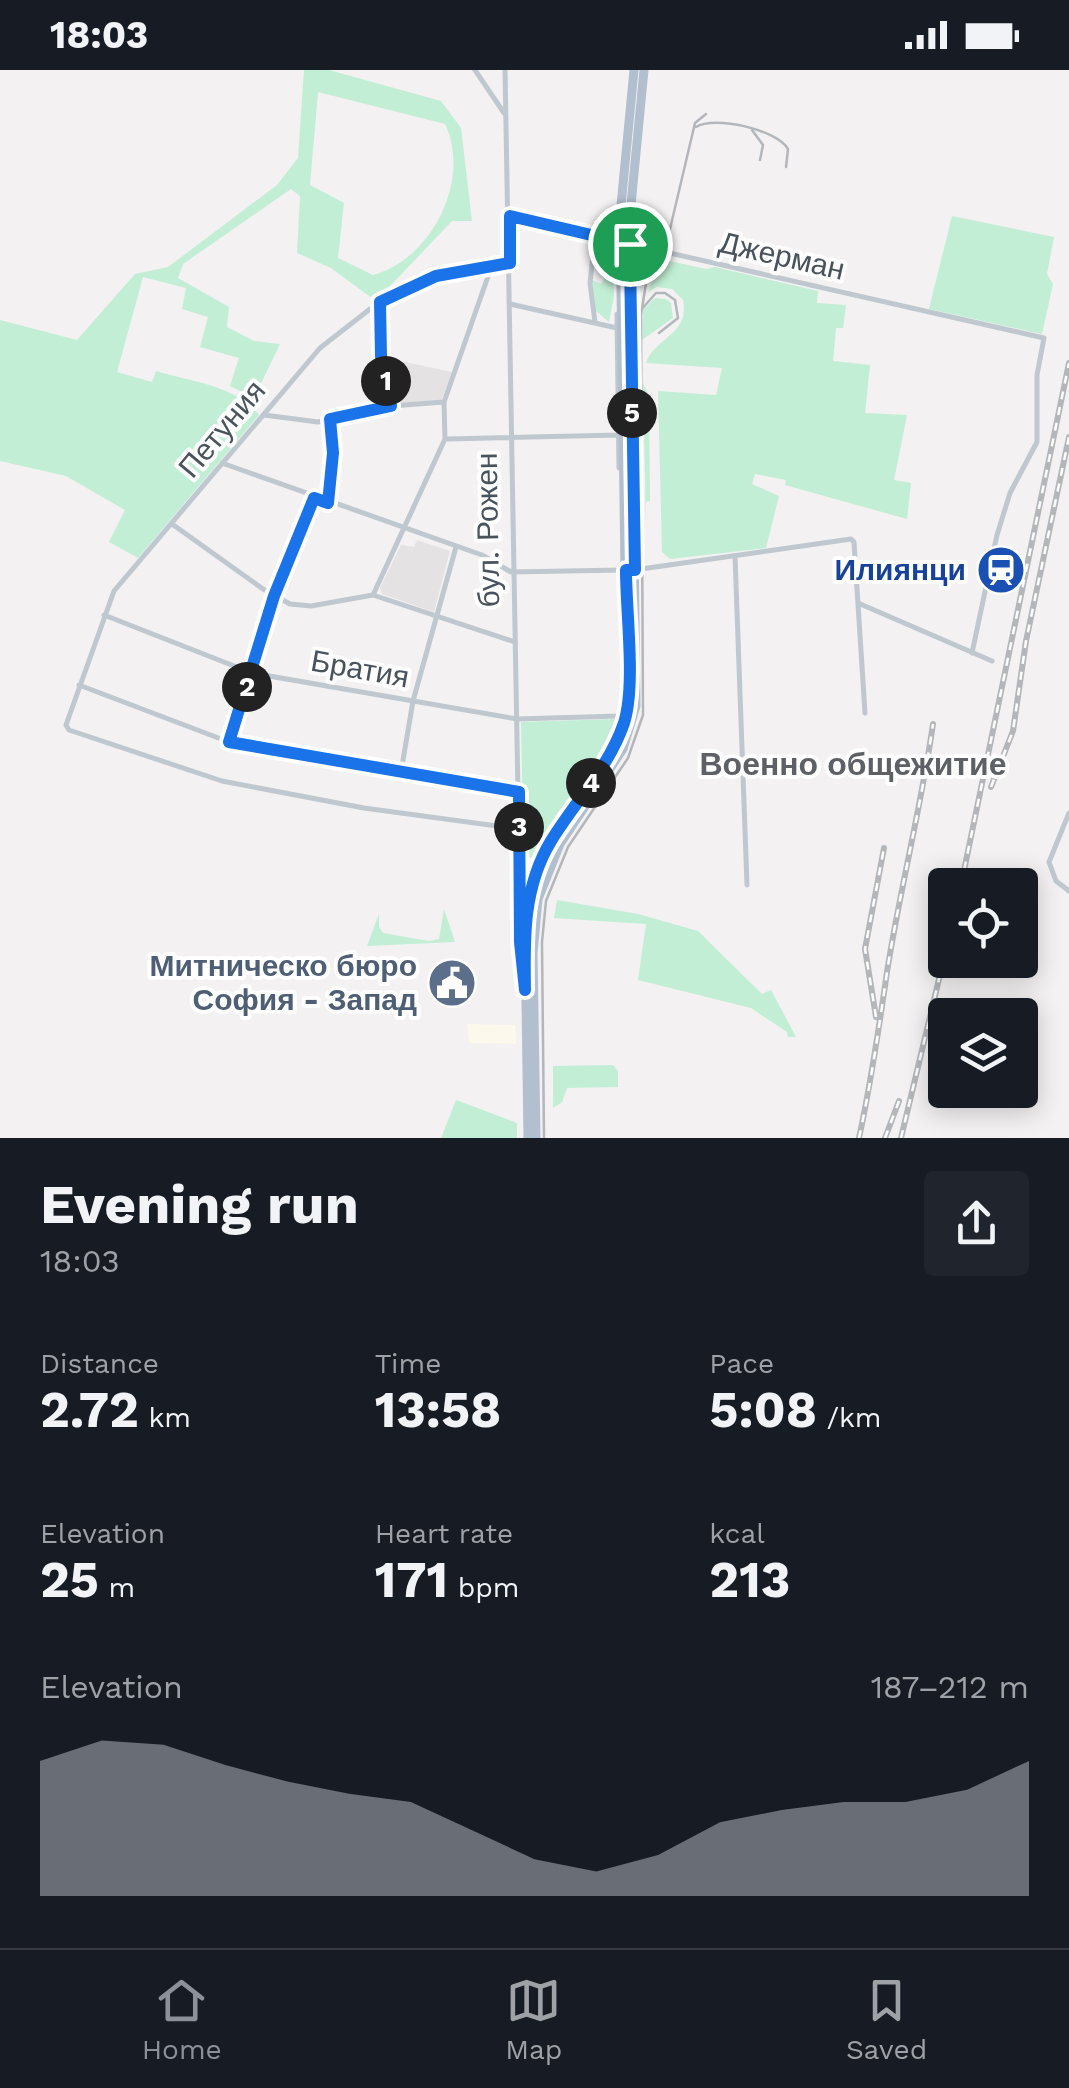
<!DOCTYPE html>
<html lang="en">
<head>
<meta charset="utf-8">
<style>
  :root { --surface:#171b24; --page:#20242c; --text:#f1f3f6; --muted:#9ea1a6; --line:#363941; --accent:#8c9099 }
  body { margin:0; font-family:"Work Sans",sans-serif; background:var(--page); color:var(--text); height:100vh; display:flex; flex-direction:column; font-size:38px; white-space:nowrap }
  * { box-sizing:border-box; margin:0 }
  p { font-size:32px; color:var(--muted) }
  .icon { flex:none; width:55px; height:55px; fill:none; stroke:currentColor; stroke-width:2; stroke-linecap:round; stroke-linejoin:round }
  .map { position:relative; height:1068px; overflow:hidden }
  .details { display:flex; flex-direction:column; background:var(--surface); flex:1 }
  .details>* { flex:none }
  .controls { position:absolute; left:928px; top:798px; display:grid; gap:20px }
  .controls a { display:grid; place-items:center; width:110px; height:110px; border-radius:10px; background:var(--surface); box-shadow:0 5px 25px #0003; font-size:50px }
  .pin { position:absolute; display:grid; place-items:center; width:85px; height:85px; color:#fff; margin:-42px; border:5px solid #fff; border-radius:50%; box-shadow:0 2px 10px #0007 }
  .km { position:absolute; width:50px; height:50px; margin:-25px; border-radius:50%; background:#222; color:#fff; font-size:28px; line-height:50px; text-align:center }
  .round { display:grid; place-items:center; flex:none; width:105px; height:105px; border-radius:10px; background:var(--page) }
  .headline { display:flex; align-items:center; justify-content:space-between; height:170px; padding:0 40px }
  h1 { font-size:55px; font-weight:700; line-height:75px }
  .figures { display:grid; grid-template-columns:repeat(3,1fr); gap:15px; height:170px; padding:10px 40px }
  .figures div { display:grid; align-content:center }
  .figures b { font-size:50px; font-weight:700 }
  .figures small { font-size:28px; font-weight:400 }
  .figures p { font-size:28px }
  .chart { height:280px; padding:20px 40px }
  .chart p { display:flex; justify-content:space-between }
  .chart svg { width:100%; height:180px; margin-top:10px; fill:var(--accent); opacity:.7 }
  .status { display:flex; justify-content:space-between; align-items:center; height:70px; padding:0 50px; background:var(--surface); direction:ltr }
  .status svg { height:28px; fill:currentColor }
  .menu { display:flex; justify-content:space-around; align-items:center; height:140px; border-top:2px solid var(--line); background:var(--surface); font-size:28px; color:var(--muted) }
  .menu a { display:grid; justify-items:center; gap:5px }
  .menu .on { color:var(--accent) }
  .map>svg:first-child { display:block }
</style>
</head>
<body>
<div class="status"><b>18:03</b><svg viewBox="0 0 49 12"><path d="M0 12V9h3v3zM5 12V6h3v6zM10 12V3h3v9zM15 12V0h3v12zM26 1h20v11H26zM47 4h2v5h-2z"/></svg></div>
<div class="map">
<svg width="1069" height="1068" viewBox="0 0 1069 1068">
  <rect width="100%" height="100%" fill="#f3f1f1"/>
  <path fill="#fcf8ec" d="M 467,954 L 515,955 L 516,974 L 469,973 Z"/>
  <path fill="#e4e2e2" d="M 386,288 L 452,302 L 441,331 L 394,333 Z
    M 417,470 L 450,481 L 434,542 L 382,524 L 380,518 L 401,475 L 414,477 Z"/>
  <path fill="#c2eed5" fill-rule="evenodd" d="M 304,0 L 329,0 L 441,31 L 461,58 L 472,151 L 452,151 L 376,231 L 331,198 L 297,183 L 300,126 L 291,119 L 183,194 L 178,208 L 229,237 L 227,257 L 254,271 L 280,274 L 254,328 L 230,316 L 239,288 L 200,277 L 208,247 L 182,239 L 186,218 L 143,207 L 117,302 L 152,312 L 156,301 C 189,311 238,316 259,345 L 138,488 L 109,472 L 125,440 L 66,406 L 0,391 L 0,250 L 77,270 L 135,204 L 168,197 L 277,115 L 298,88 ZM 318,22 L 445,54 C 472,110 431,190 373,205 L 338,188 L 344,133 L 310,115 Z
    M 952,146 L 1054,167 L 1047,204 L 1053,214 L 1042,264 L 929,239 Z
    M 613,189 L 614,226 L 609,252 L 596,241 L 592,210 L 601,214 L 610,202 Z
    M 660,189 L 706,199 L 715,197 L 818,221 L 817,233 L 846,235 L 843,258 L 836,258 L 833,291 L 870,295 L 865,343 L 907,345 L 894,410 L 911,413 L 907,449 L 785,415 L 786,410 L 755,404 L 752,414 L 779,426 L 766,478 L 670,489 L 662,482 L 658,321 L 716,325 L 722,298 L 646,293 C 655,267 690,265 683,230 L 672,219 L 657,217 L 648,222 Z
    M 655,228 L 666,229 L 671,233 L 673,248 L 642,270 L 643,240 Z
    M 643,313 L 649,327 L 650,431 L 646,432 L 646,456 Z
    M 615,649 C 619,675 549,758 534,791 L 527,785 L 526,753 L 523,752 L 521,652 Z
    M 557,830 L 638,844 L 698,861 L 762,924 L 771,920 L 796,967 L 788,967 L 787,962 L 751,938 L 638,910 L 646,854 L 554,848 Z
    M 444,839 L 455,872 L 367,876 L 379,844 L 379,857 L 383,863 L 429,871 L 439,869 Z
    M 613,995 L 618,1001 L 618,1017 L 567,1018 L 562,1032 L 553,1038 L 553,996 Z
    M 456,1030 L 517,1053 L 517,1068 L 441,1068 Z"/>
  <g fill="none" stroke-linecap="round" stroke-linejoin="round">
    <path stroke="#bfc7cf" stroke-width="5" d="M 475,0 L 504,43
      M 505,0 L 521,892
      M 510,146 L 619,171
      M 630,174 L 1044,268 L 1037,305 L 1037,372 L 1010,423 L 997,465 L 972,583
      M 510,193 L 478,196 L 426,209 L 379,232 L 320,278 L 114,521 L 66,655 L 69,660 L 222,711 L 364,738 L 519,759
      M 379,232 L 381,286 L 391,336
      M 510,234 L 617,258
      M 617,244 L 619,398
      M 595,252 L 590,213 L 595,165
      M 264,345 L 318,352 L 391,336 L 444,332
      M 447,369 L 619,365
      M 222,393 L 482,485 L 511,502 L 623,500
      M 328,433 L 333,383 L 330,349
      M 172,454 L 263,519 L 290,534 L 311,536 L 373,525 L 515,572
      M 735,486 L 747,815
      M 634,500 L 851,469 L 854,472 L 865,643
      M 373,525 L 445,369 L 444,332 L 492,195
      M 858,533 L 992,591
      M 104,545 L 252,603 L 517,649 L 619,646 L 623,630
      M 79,615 L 229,672 L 519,722
      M 229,671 L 273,526 L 314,428
      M 401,702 L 413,631 L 456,477
      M 1069,743 L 1049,792 L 1056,811 L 1069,821"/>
    <path stroke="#b2bfce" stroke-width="9" d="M 528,1068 L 525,864 L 528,829 L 544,784 L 608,687 L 627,641 L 620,146 L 634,0
      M 536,1068 L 533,883 L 538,829 L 560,774 L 623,679 L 636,636 L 630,145 L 644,0"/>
    <path stroke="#b3b6bb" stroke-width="2.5" d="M 696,57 C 714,45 778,60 788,79 L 786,97
      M 752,60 L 763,75 L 760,90
      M 641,240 L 656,223 L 665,223 L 675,230 L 678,248 L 659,263
      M 544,1068 L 542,872 L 546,831 L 568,777 L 628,688 L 643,645 L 641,245 L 647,207 L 670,159 L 695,53 L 706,44"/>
    <g stroke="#b3b6bb" stroke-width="6">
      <path id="rail" d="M 991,717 L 1013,661 L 1026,571 L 1069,367
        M 961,815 L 1069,293
        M 876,947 L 865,879 L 884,778
        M 859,1068 C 871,1013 879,958 887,902 C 900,819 921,738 933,654
        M 885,1068 L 899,1031
        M 901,1068 L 945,884"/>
    </g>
    <use href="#rail" stroke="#fff" stroke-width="2.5" stroke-dasharray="8" stroke-linecap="butt"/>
  </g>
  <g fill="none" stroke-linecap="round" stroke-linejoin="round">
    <g stroke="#fff" stroke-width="20">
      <path id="route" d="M 510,146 L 630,174 L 630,189 L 635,500 L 626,500 C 626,543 636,615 624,653 C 609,697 575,732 551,771 C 523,817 524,868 525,920 L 520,872 L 519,722 L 229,672 L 274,526 L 314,428 L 328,433 L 333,383 L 330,349 L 391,336 L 381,286 L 380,232 L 436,206 L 510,193 Z"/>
    </g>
    <use href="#route" stroke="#1a73e8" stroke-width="12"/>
  </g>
  <defs>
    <g id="station-disc" transform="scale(2.5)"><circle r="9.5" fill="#1a4fb4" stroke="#fff"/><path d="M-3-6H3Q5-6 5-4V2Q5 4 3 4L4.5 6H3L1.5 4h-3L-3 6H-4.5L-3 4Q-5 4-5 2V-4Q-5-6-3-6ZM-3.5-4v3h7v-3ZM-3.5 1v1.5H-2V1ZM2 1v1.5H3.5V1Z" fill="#fff"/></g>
    <g id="civic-disc" transform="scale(2.5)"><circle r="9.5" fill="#5c6f8a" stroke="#fff"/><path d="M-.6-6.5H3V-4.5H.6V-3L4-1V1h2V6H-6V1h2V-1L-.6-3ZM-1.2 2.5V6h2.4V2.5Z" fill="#fff"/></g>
  </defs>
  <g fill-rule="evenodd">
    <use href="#station-disc" x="1001" y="500"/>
    <use href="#civic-disc" x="452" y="913"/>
  </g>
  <g text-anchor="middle" stroke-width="8" stroke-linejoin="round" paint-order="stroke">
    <g font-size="30" fill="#49535d" stroke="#fff">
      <text transform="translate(782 186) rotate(13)" y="10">Джерман</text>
      <text transform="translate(222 359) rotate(-50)" y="10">Петуния</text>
      <text transform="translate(488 460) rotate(-91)" y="10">бул. Рожен</text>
      <text transform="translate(360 599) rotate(10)" y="10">Братия</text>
    </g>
    <g font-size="30" font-weight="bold" fill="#164399" stroke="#fff" text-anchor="end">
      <text x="966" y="510">Илиянци</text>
    </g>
    <g font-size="30" font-weight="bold" fill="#4e5e75" stroke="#fff" text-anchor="end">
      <text x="417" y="906">Митническо бюро<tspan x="417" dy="34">София - Запад</tspan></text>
    </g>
    <g font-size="32" font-weight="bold" fill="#5d6165" stroke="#fff">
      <text x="853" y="705">Военно общежитие</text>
    </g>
  </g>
</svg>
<div class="controls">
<a><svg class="icon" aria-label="locate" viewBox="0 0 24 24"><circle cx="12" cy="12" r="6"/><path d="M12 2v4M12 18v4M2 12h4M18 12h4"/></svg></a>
<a><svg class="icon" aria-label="layers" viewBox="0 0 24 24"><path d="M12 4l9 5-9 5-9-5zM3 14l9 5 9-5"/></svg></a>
</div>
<div class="pin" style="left:630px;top:174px;background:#1e9e55"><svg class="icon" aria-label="arrive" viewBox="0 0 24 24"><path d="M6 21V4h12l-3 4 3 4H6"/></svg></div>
<b class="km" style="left:386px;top:311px">1</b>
<b class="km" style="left:247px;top:617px">2</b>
<b class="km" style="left:519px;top:757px">3</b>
<b class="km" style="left:591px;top:713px">4</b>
<b class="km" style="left:632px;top:343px">5</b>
</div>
<section class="details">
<div class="headline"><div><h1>Evening run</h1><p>18:03</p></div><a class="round"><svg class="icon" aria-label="share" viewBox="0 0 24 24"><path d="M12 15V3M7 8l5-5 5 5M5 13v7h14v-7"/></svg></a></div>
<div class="figures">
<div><p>Distance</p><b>2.72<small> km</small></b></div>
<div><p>Time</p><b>13:58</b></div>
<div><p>Pace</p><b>5:08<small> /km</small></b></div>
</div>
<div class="figures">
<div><p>Elevation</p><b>25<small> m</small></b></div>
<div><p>Heart rate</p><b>171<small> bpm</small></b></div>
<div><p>kcal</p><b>213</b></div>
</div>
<div class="chart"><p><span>Elevation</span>187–212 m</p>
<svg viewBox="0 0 160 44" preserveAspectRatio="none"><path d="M0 44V11L10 6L20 7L30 12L40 16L50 19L60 21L70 28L80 35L90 38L100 34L110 26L120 23L130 21L140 21L150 18L160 11V44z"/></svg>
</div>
</section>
<nav class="menu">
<a class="on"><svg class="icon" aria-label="home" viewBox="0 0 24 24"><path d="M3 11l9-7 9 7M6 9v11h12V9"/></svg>Home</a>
<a><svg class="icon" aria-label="map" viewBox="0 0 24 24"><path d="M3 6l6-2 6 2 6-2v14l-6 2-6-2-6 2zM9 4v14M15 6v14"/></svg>Map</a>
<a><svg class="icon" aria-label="saved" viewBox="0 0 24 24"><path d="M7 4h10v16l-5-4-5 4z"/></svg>Saved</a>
</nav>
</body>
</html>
